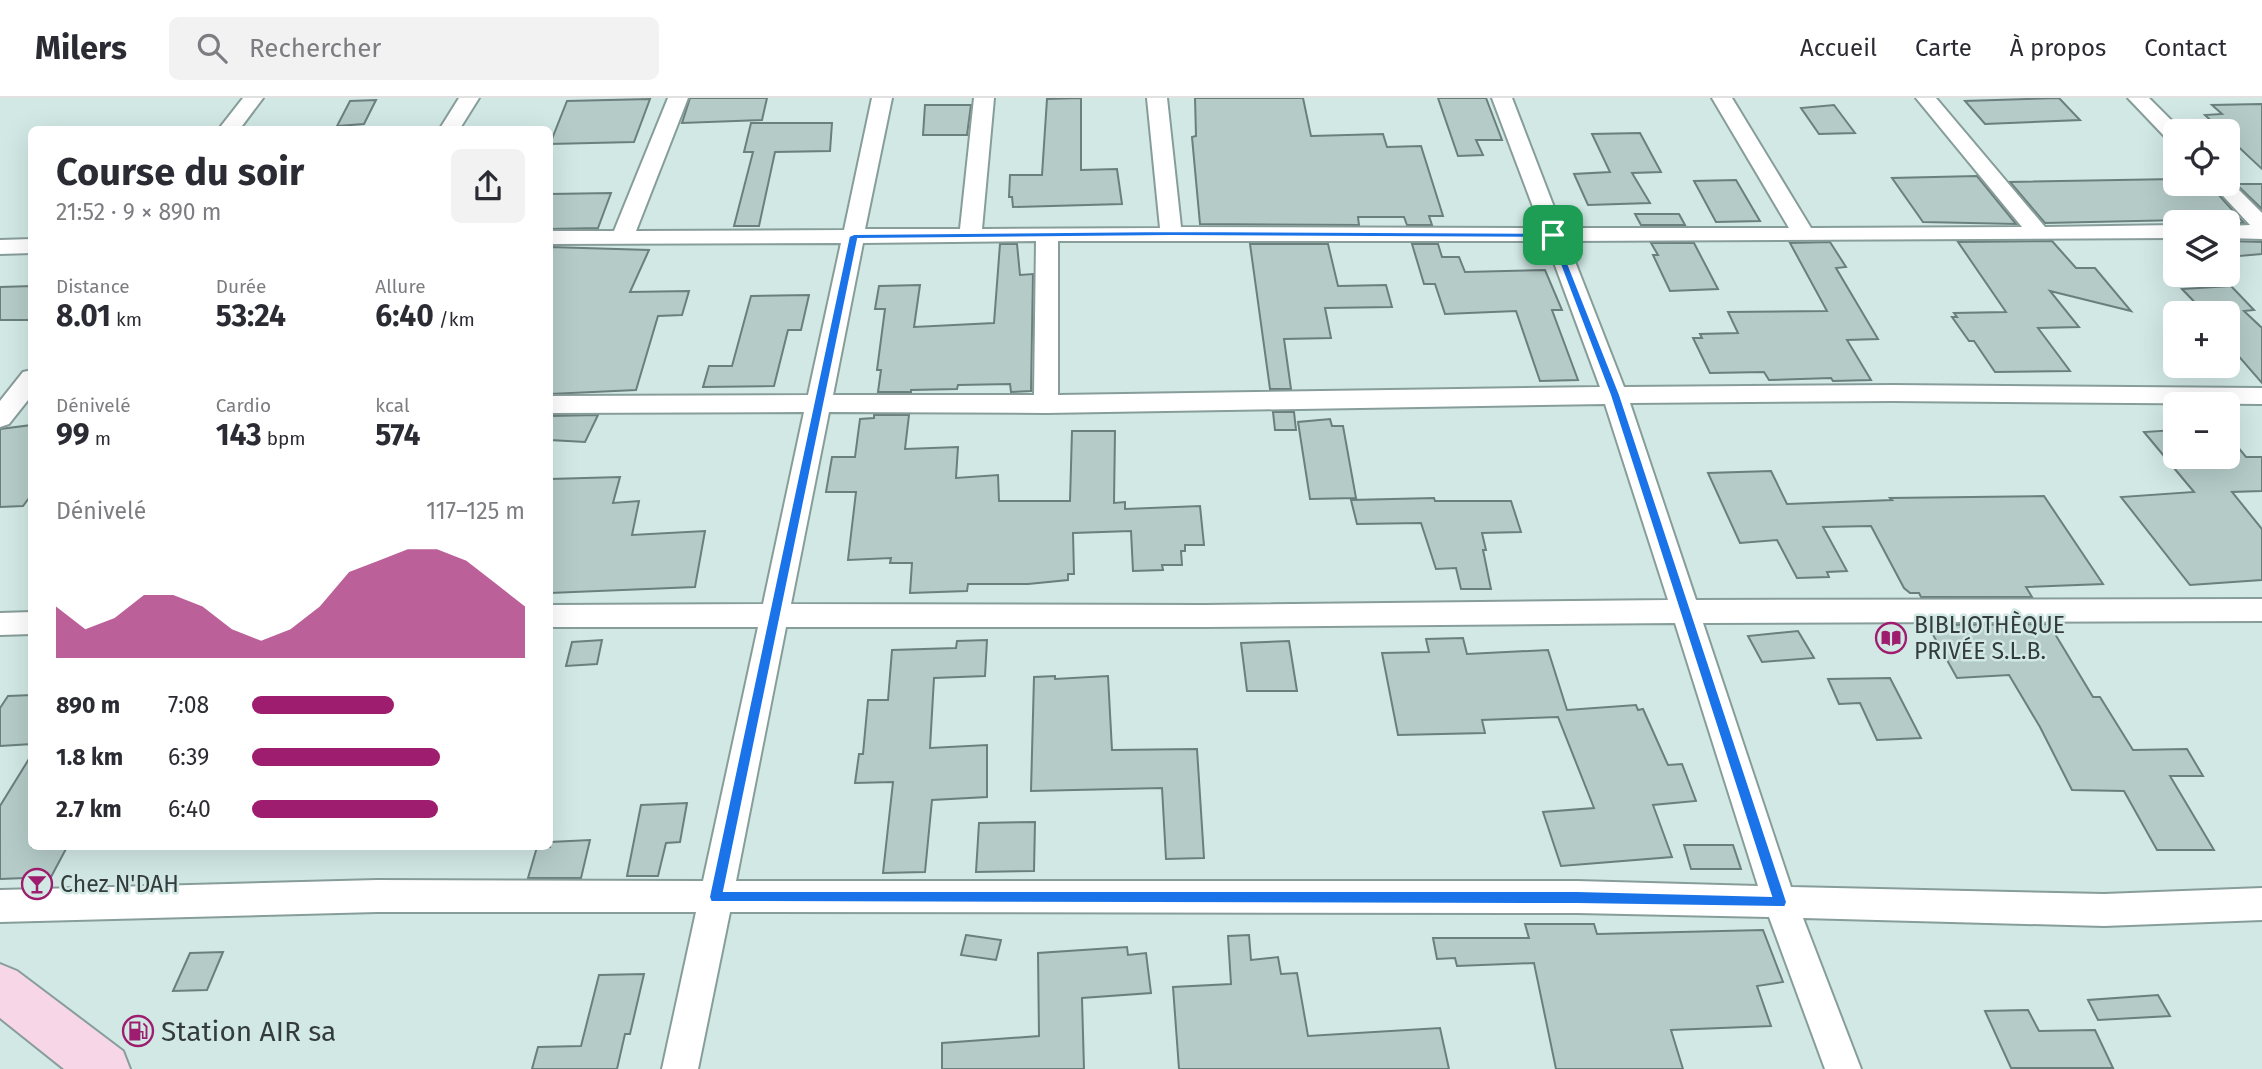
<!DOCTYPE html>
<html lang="fr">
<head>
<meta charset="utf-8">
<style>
  :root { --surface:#fff; --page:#f2f2f3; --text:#2b2b33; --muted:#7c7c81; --line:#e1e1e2; --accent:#9f1d6e }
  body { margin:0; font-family:"Fira Sans",sans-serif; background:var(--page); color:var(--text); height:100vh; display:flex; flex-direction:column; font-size:26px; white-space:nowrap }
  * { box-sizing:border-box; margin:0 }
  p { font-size:23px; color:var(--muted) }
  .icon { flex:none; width:38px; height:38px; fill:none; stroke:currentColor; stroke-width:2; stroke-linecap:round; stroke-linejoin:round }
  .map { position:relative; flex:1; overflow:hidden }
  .panel { position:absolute; left:28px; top:28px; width:525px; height:724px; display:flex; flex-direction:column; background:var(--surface); border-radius:10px; box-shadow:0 7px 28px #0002 }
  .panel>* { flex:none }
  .tools { position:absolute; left:2163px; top:21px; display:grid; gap:14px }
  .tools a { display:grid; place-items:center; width:77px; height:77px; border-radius:10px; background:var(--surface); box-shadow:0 7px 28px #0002; font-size:35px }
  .pin { position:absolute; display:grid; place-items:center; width:60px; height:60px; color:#fff; margin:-30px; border-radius:14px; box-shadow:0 4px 10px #0006 }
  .round { display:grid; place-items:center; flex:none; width:74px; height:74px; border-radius:10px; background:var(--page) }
  .headline { display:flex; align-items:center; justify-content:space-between; height:119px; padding:0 28px }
  h1 { font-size:38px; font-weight:700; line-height:52px }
  .metrics { display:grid; grid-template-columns:repeat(3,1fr); gap:10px; height:119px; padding:7px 28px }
  .metrics div { display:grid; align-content:center }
  .metrics b { font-size:30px; font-weight:700 }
  .metrics small { font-size:19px; font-weight:400 }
  .metrics p { font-size:19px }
  .chart { height:196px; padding:14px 28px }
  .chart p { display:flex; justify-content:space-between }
  .chart svg { width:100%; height:126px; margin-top:7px; fill:var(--accent); opacity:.7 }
  ul { padding:0 28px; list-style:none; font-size:23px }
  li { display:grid; grid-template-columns:112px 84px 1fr; align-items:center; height:52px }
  li i { height:18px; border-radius:9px; background:var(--accent) }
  header { display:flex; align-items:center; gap:42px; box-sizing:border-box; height:98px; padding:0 35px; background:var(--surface); border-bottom:2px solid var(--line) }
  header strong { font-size:33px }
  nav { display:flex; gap:38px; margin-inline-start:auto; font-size:24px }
  .search { width:490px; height:63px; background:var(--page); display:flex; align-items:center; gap:18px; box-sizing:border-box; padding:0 24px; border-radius:10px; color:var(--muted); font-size:26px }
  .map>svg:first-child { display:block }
</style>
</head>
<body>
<header>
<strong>Milers</strong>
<div class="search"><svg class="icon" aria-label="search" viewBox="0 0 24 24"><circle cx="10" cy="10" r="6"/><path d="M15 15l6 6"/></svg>Rechercher</div>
<nav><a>Accueil</a><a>Carte</a><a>À propos</a><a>Contact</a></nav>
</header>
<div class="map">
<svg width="2262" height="971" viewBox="0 0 2262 971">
  <rect width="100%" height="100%" fill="#d1e8e5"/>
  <path fill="#b4cbc8" stroke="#6b7f7d" stroke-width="2" d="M 690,0 L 767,0 L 762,22 L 682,25 Z
    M 1081,0 L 1081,72 L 1117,71 L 1122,106 L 1013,109 L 1012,99 L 1009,99 L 1010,77 L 1042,77 L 1047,1 Z
    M 1195,0 L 1303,0 L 1311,38 L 1383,36 L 1387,49 L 1421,48 L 1443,118 L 1429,118 L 1432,127 L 1407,127 L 1404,119 L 1358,119 L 1359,127 L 1200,126 L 1192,39 L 1196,38 Z
    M 1438,0 L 1486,0 L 1502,42 L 1476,42 L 1483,57 L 1458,58 Z
    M 2059,0 L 2080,22 L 1985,26 L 1965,3 Z
    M 650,1 L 634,44 L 550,46 L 567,3 Z
    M 376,2 L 364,26 L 337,28 L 350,3 Z
    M 2262,6 L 2262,71 L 2228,39 L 2228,33 L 2222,33 L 2205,17 L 2222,16 L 2212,7 Z
    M 925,7 L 971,7 L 967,37 L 923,37 Z
    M 1834,7 L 1855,35 L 1819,36 L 1801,10 Z
    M 751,25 L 832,25 L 830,53 L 775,54 L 759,128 L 734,128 L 753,54 L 744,54 Z
    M 1640,35 L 1661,74 L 1632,75 L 1650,105 L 1588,107 L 1574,76 L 1610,74 L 1592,36 Z
    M 1977,78 L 2016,126 L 1923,124 L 1892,80 Z
    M 2175,81 L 2175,86 L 2209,86 L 2244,125 L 2228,125 L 2228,121 L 2045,125 L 2010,84 Z
    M 1736,82 L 1760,123 L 1716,124 L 1694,83 Z
    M 2236,86 L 2262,86 L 2262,111 Z
    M 611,95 L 598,130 L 550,131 L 550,96 Z
    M 1635,116 L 1679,116 L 1685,127 L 1641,127 Z
    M 2052,143 L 2076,170 L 2095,170 L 2131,213 L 2050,193 L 2079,229 L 2038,230 L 2070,273 L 1995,274 L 1974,243 L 1969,243 L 1952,219 L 1957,219 L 1954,215 L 2006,214 L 1958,144 Z
    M 2228,143 L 2262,144 L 2262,156 L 2228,159 Z
    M 1830,144 L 1846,169 L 1836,170 L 1878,241 L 1847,242 L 1871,282 L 1833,283 L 1831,280 L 1769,282 L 1764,274 L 1710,275 L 1693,240 L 1702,240 L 1700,236 L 1738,235 L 1728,214 L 1827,213 L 1790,145 Z
    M 1651,145 L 1694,145 L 1718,191 L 1670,193 L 1653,157 L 1658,157 Z
    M 1000,146 L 1017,146 L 1020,177 L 1033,176 L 1031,293 L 1011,294 L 1010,286 L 958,287 L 957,291 L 911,292 L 911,294 L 878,294 L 881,272 L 877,272 L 885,211 L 875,211 L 879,188 L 920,187 L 914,229 L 994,225 Z
    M 1250,146 L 1328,146 L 1338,188 L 1386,187 L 1392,209 L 1325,210 L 1331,240 L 1284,241 L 1291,291 L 1270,291 Z
    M 1412,146 L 1438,146 L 1442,159 L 1459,159 L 1465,174 L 1545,172 L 1562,212 L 1552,212 L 1578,282 L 1540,283 L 1516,213 L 1445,216 L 1435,186 L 1424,186 Z
    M 550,149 L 649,152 L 630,194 L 689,193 L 682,217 L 658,218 L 636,292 L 550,296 Z
    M 32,188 L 32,222 L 0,222 L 0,189 Z
    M 2231,188 L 2254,212 L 2244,213 L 2262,230 L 2262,285 L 2228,246 L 2228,215 L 2205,215 L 2182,191 Z
    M 809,197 L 801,232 L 788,232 L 774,288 L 703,289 L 709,268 L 732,268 L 751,198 Z
    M 1273,314 L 1294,314 L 1296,332 L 1275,332 Z
    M 874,317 L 909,317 L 905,351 L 958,349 L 956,380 L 998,377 L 999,403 L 1070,403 L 1072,333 L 1115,333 L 1114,405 L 1125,404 L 1125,411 L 1200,408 L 1204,447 L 1185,447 L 1185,453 L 1181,453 L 1182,467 L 1162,467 L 1163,472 L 1133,473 L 1131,433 L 1073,435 L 1074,476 L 1068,476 L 1068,482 L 1028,486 L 968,486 L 967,493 L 910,495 L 912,465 L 890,465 L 891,460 L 848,462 L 856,394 L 826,394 L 832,359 L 855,359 L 860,321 L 874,320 Z
    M 550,318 L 598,317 L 585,344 L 550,342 Z
    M 1330,321 L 1332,328 L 1343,328 L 1356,400 L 1310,401 L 1298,324 Z
    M 32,327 L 32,396 L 23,408 L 0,409 L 0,331 Z
    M 2175,332 L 2175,359 L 2228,359 L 2228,337 L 2246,359 L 2262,359 L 2262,393 L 2232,394 L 2262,431 L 2262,482 L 2190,487 L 2121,399 L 2194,394 L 2144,334 Z
    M 1771,373 L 1787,406 L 1892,402 L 1890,400 L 2044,398 L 2103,486 L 2026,489 L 2032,499 L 1921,499 L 1919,495 L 1910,495 L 1904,490 L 1871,428 L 1823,429 L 1847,473 L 1827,474 L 1829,479 L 1797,480 L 1777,442 L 1740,445 L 1708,375 Z
    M 620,379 L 613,405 L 639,403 L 632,437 L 705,433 L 695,489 L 550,495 L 550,381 Z
    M 1434,400 L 1435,403 L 1511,403 L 1521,434 L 1482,435 L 1486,452 L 1483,452 L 1491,491 L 1461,491 L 1456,470 L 1436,471 L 1421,425 L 1357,426 L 1351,402 Z
    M 2049,526 L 2093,599 L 2100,599 L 2133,652 L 2187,651 L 2203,678 L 2170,678 L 2214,752 L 2157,752 L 2124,693 L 2072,692 L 2040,629 L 2009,577 L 1957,580 L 1932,535 L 1940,535 L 1936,527 Z
    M 1798,533 L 1814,560 L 1762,564 L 1748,538 Z
    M 1463,540 L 1467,556 L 1548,552 L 1567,612 L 1636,607 L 1638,612 L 1643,611 L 1668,667 L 1682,666 L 1696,703 L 1653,707 L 1672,759 L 1561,768 L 1543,714 L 1594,710 L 1558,619 L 1482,622 L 1485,635 L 1398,637 L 1382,555 L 1429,554 L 1426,541 Z
    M 602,542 L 597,566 L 566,568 L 572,544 Z
    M 987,542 L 985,578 L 934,580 L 930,650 L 987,647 L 987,699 L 932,702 L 925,774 L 883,775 L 893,684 L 855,685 L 859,656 L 863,656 L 868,602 L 888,602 L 892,552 L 956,550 L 957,543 Z
    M 1289,543 L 1297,593 L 1247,593 L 1241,545 Z
    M 1055,578 L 1055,581 L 1108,578 L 1112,652 L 1197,651 L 1204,760 L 1166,761 L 1162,690 L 1031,693 L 1034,579 Z
    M 1890,580 L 1921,640 L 1877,642 L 1860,605 L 1839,606 L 1828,581 Z
    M 32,597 L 32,646 L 0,648 L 0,610 L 8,598 Z
    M 32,656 L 32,749 L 67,749 L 51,779 L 0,781 L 0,708 Z
    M 687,705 L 680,744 L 666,745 L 658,778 L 627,778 L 641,707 Z
    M 1035,724 L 1034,773 L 976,774 L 979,725 Z
    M 590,742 L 581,780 L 528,780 L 537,749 L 550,749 L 550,744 Z
    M 1684,747 L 1733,747 L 1741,771 L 1691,771 Z
    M 1525,826 L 1594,826 L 1597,836 L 1763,832 L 1783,884 L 1757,888 L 1771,928 L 1671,932 L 1683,971 L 1556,971 L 1534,865 L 1457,868 L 1455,860 L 1437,861 L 1433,840 L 1529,840 Z
    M 966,837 L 1001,842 L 996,862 L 961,857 Z
    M 1249,837 L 1251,862 L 1278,859 L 1281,876 L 1297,875 L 1308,938 L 1440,930 L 1449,971 L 1179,971 L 1173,889 L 1231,886 L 1228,838 Z
    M 1127,849 L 1128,857 L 1146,855 L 1151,895 L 1082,900 L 1084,971 L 942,971 L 942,945 L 1039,938 L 1038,855 Z
    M 223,854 L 207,892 L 173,893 L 190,855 Z
    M 644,876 L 630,936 L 625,936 L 617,971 L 532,971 L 538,949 L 581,948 L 599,877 Z
    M 2158,897 L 2170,918 L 2098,922 L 2088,902 Z
    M 2028,912 L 2039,933 L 2095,932 L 2113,970 L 2011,970 L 1985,913 Z"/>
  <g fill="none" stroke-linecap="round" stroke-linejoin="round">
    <g stroke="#879d9a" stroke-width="4">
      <path id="street" d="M 243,0 L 263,0 L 239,32 L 218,32 Z
        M 459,0 L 479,0 L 459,32 L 439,32 Z
        M 668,0 L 688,0 L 636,133 L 844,132 L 872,0 L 892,0 L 865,131 L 960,131 L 974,0 L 994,0 L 982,131 L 1160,130 L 1147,0 L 1167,0 L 1181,129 L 1541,130 L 1492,0 L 1512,0 L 1562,130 L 1789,130 L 1712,0 L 1732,0 L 1811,130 L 2022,129 L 1916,0 L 1936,0 L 2045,129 L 2175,127 L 2175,140 L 1567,143 L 1624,289 L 1893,287 L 2262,290 L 2262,306 L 1893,303 L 1630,305 L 1696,502 L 2262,501 L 2262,523 L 1703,525 L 1791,789 L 2104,796 L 2262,790 L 2262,822 L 2104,828 L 1803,820 L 1861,971 L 1825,971 L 1769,819 L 1577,815 L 730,814 L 698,971 L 662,971 L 696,814 L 377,814 L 0,824 L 0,792 L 377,782 L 703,783 L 758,529 L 550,529 L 550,507 L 763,506 L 804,314 L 550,315 L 550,298 L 808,297 L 841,145 L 550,146 L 550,133 L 614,133 ZM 1036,143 L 1034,297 L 833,297 L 863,145 ZM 1058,143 L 1546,143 L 1600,289 L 1058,297 ZM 1605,306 L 1668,502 L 1204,507 L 791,506 L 829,314 L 1046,315 ZM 1675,525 L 1758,788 L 1577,783 L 736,783 L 786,529 L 1204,529 Z
        M 2128,0 L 2149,0 L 2182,33 L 2175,33 L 2175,44 L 2168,42 Z
        M 2228,81 L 2262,115 L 2262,141 L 2228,140 L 2228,128 L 2250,127 L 2212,86 L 2228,86 Z
        M 32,141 L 32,155 L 0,156 L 0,142 Z
        M 32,272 L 32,297 L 9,326 L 0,329 L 0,303 L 23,274 Z
        M 32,514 L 32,536 L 0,537 L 0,515 Z"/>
    </g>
    <g stroke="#879d9a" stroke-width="4">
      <path id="secondary" d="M 0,866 L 17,873 L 123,953 L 130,971 L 64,971 L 0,920 Z"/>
    </g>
    <use href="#street" fill="#fff" fill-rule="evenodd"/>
    <use href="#secondary" fill="#f7d6e8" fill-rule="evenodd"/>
  </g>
  <path fill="#1a73e8" stroke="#fff" stroke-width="2" fill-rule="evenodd" d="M 1171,133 L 1556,135 L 1620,297 L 1787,804 L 1785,809 L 1577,806 L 711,804 L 709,799 L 849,138 L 854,136 ZM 1171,138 L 1550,140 L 1610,297 L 1771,798 L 1577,793 L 724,793 L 858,141 Z"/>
  <defs>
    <g id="library-ring" transform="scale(1.575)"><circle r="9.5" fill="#d1e8e5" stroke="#9f1d6e" stroke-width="1.5"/><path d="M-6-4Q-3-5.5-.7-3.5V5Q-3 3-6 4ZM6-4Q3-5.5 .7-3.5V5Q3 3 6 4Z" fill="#9f1d6e"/></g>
    <g id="bar-ring" transform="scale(1.575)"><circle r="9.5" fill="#d1e8e5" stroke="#9f1d6e" stroke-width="1.5"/><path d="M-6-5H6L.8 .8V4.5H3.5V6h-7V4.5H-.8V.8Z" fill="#9f1d6e"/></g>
    <g id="fuel-ring" transform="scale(1.575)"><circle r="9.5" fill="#d1e8e5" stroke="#9f1d6e" stroke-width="1.5"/><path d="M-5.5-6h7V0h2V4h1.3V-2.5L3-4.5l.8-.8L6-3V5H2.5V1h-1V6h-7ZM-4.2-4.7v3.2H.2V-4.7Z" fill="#9f1d6e"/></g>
  </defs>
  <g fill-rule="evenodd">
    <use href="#library-ring" x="1891" y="540"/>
    <use href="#bar-ring" x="37" y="786"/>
    <use href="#fuel-ring" x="138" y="933"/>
  </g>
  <g text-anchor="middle" stroke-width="5" stroke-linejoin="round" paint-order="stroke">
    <g font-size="23" fill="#333c3a" stroke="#d1e8e5" text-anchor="start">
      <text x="1914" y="535">BIBLIOTHÈQUE<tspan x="1914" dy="26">PRIVÉE S.L.B.</tspan></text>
      <text x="60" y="794">Chez N'DAH</text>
    </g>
    <g font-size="28" fill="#333c3a" stroke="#d1e8e5" text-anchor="start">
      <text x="161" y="943">Station AIR sa</text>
    </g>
  </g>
</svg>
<div class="tools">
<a><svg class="icon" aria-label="locate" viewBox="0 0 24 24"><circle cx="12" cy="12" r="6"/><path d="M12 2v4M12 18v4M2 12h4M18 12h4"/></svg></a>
<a><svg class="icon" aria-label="layers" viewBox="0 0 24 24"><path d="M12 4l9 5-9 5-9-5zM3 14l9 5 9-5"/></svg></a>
<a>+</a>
<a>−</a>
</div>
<div class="pin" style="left:1553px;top:137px;background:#1e9e55"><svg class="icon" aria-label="arrive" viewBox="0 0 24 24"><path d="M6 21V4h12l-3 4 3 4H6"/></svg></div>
<section class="panel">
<div class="headline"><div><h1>Course du soir</h1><p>21:52 · 9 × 890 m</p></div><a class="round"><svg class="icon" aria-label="share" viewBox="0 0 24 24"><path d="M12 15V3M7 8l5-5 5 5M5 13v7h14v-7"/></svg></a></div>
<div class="metrics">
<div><p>Distance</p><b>8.01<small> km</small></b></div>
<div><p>Durée</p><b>53:24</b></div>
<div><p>Allure</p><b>6:40<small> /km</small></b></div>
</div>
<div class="metrics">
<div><p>Dénivelé</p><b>99<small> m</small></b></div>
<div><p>Cardio</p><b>143<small> bpm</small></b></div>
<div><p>kcal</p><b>574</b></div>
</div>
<div class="chart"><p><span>Dénivelé</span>117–125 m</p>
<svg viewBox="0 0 160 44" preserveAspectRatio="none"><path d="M0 44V26L10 34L20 30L30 22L40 22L50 26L60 34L70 38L80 34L90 26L100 14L110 10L120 6L130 6L140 10L150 18L160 26V44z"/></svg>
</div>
<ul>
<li><b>890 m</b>7:08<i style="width:52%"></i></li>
<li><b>1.8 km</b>6:39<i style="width:69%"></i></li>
<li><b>2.7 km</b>6:40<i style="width:68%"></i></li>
</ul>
</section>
</div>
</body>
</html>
